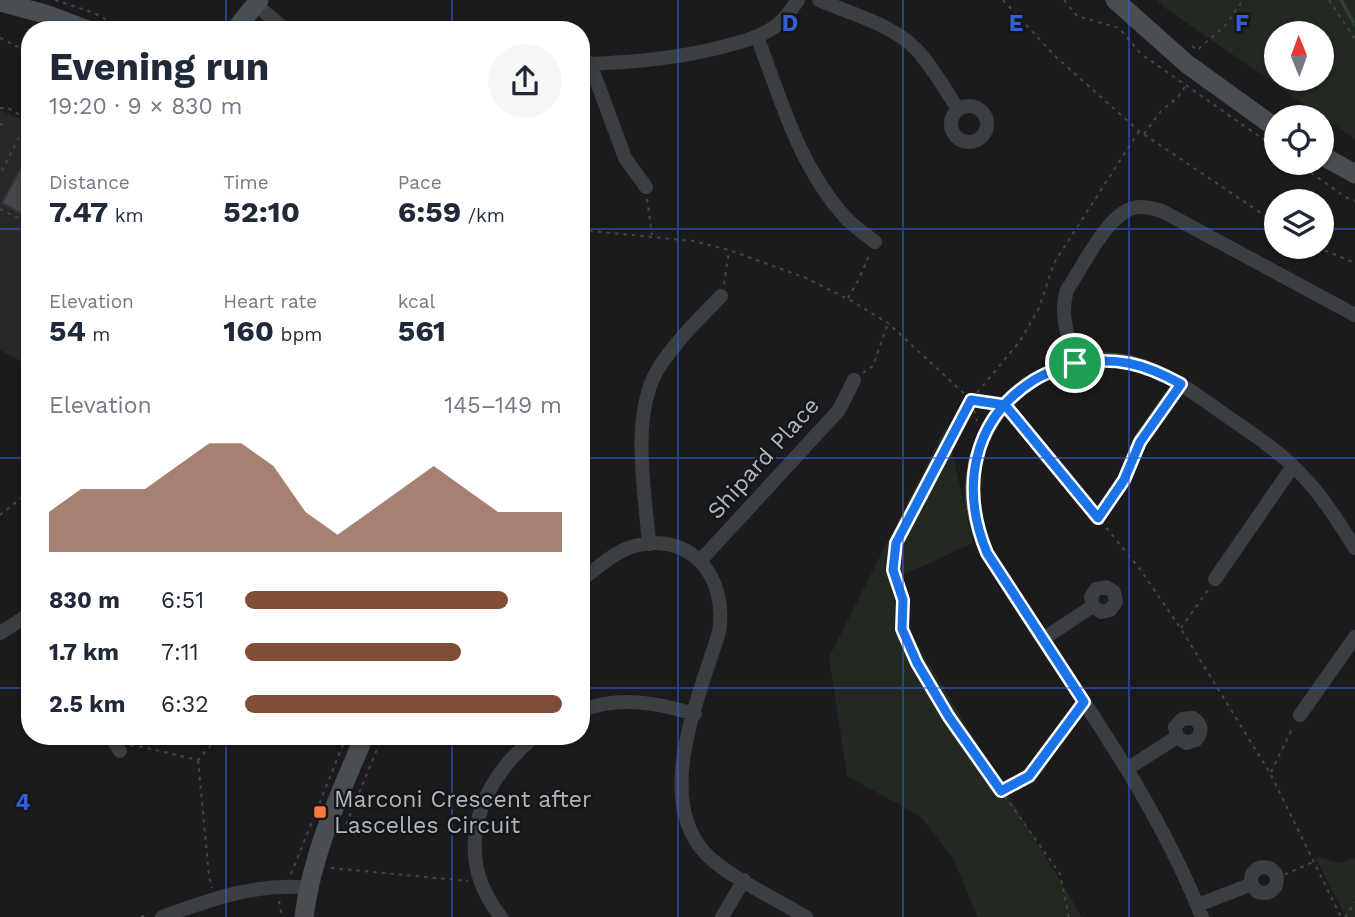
<!DOCTYPE html>
<html lang="en">
<head>
<meta charset="utf-8">
<style>
  :root { --surface:#fff; --page:#f6f6f7; --text:#1f2937; --muted:#747a83; --accent:#814d37 }
  body { margin:0; font-family:"Work Sans",sans-serif; background:var(--page); color:var(--text); height:100vh; display:flex; flex-direction:column; font-size:26px; white-space:nowrap }
  * { box-sizing:border-box; margin:0 }
  p { font-size:23px; color:var(--muted) }
  .icon { flex:none; width:38px; height:38px; fill:none; stroke:currentColor; stroke-width:2; stroke-linecap:round; stroke-linejoin:round }
  .map { position:relative; flex:1; overflow:hidden }
  .sheet { position:absolute; left:21px; top:21px; width:569px; height:724px; display:flex; flex-direction:column; background:var(--surface); border-radius:28px; box-shadow:0 2px 5px #0004 }
  .sheet>* { flex:none }
  .needle { width:46px; rotate:359deg }
  .controls { position:absolute; left:1264px; top:21px; display:grid; gap:14px }
  .controls a { display:grid; place-items:center; width:70px; height:70px; border-radius:50%; background:var(--surface); box-shadow:0 2px 5px #0004; font-size:35px }
  .pin { position:absolute; display:grid; place-items:center; width:60px; height:60px; color:#fff; margin:-30px; border:4px solid #fff; border-radius:50%; box-shadow:0 2px 7px #0007 }
  .round { display:grid; place-items:center; flex:none; width:74px; height:74px; border-radius:37px; background:var(--page) }
  .head { display:flex; align-items:center; justify-content:space-between; height:119px; padding:0 28px }
  h1 { font-size:38px; font-weight:700; line-height:52px }
  .stats { display:grid; grid-template-columns:repeat(3,1fr); gap:10px; height:119px; padding:7px 28px }
  .stats div { display:grid; align-content:center }
  .stats b { font-size:30px; font-weight:700 }
  .stats small { font-size:19px; font-weight:400 }
  .stats p { font-size:19px }
  .chart { height:196px; padding:14px 28px }
  .chart p { display:flex; justify-content:space-between }
  .chart svg { width:100%; height:126px; margin-top:7px; fill:var(--accent); opacity:.7 }
  ul { padding:0 28px; list-style:none; font-size:23px }
  li { display:grid; grid-template-columns:112px 84px 1fr; align-items:center; height:52px }
  li i { height:18px; border-radius:9px; background:var(--accent) }
  .map>svg:first-child { display:block }
</style>
</head>
<body>
<div class="map">
<svg width="1355" height="917" viewBox="0 0 1355 917">
  <rect width="100%" height="100%" fill="#1b1b1d"/>
  <path fill="#26282a" d="M 0,110 L 25,121 L 30,111 L 30,366 L 0,350 Z"/>
  <path fill="#212920" fill-rule="evenodd" d="M 1157,0 L 1355,0 L 1355,139 L 1165,8 ZM 1276,33 L 1321,33 L 1321,79 L 1276,79 Z
    M 946,426 L 973,543 L 890,581 L 896,609 L 1082,917 L 978,917 L 952,857 L 920,816 L 847,776 L 829,657 Z
    M 1315,857 L 1340,863 L 1355,858 L 1355,917 L 1346,917 Z"/>
  <g fill="none" stroke-linecap="round" stroke-linejoin="round">
    <path stroke="#304042" stroke-width="3.5" d="M 1341,0 L 1355,25"/>
  </g>
  <path fill="#45474a" stroke="#353639" stroke-width="2" d="M 30,152 L 30,218 L 2,203 Z"/>
  <g fill="none" stroke-linecap="round" stroke-linejoin="round">
    <path stroke="#414649" stroke-width="2" stroke-dasharray="3.5 5" stroke-linecap="butt" d="M 55,0 L 94,13 L 125,30
      M 1003,0 L 1055,56 L 1139,131 L 1276,223
      M 1064,0 L 1077,16 L 1119,28 L 1141,54 L 1276,148
      M 1329,0 L 1355,39
      M 0,38 L 30,53
      M 1192,46 L 1197,50 L 1225,26 L 1243,0
      M 0,108 L 8,108 L 28,120 L 0,174
      M 0,124 L 3,125
      M 1144,134 L 1161,111 L 1178,97 L 1186,85
      M 1297,163 L 1347,198 L 1355,201
      M 647,199 L 652,235
      M 0,209 L 30,224
      M 581,230 L 693,241 L 729,250 L 806,278 L 850,300 L 888,323 L 971,400 L 990,403
      M 1317,247 L 1355,263
      M 724,284 L 729,251
      M 848,298 L 859,279 L 870,253
      M 863,373 L 873,366 L 888,323
      M 972,402 L 977,421
      M 1015,416 L 1140,569 L 1181,629 L 1270,773 L 1341,917
      M 0,515 L 30,491
      M 1099,517 L 1117,490
      M 1181,628 L 1208,590
      M 131,746 L 134,745 L 198,760 L 218,737
      M 198,760 L 209,876 L 212,888
      M 1271,772 L 1293,727
      M 1002,790 L 1019,782
      M 343,832 L 382,737
      M 331,868 L 468,881
      M 291,874 L 346,737
      M 1277,878 L 1313,862
      M 279,901 L 282,917
      M 141,917 L 148,914
      M 1069,917 L 1060,874 L 949,717 L 917,663 L 902,629 L 903,600 L 893,570 L 896,543 L 971,400 L 1020,341 L 1039,308 L 1054,263 L 1139,131
      M 1345,917 L 1355,902"/>
    <path stroke="#3b3f42" stroke-width="14" d="M 819,0 C 851,14 892,24 917,50 C 933,68 945,89 958,109
      M 255,4 L 286,30
      M 757,36 C 781,100 799,166 845,217 C 854,227 865,234 875,242
      M 590,63 L 625,158 L 646,187
      M 581,64 C 629,63 675,59 722,47 C 740,42 762,37 777,25 C 786,18 792,9 798,0
      M951 124a18 18 0 1 1 36 0a18 18 0 1 1-36 0Z
      M 1075,363 C 1069,340 1059,314 1067,290 C 1082,268 1105,219 1130,209 C 1141,205 1151,208 1162,211 L 1355,315
      M 1124,480 L 1140,441 L 1180,384
      M 649,544 C 645,490 630,417 658,369 C 675,342 699,319 721,296
      M 700,561 L 839,410 L 854,380
      M 1215,579 L 1293,466
      M 581,580 C 596,569 613,553 631,547 C 690,529 728,576 719,632 C 700,696 652,799 707,855 C 729,877 778,900 806,917
      M 0,633 L 30,614
      M 1043,639 L 1093,606 L 1091,597 L 1096,589 L 1106,587 L 1114,592 L 1116,602 L 1110,610 L 1101,612 L 1093,606
      M 581,711 C 618,695 657,703 695,714
      M 1300,715 L 1355,637
      M 111,737 L 120,751
      M 1127,769 L 1177,737 L 1175,727 L 1182,719 L 1193,718 C 1202,724 1203,732 1196,740 L 1186,743 L 1177,737
      M 1029,776 L 1084,702
      M1251 880a13 13 0 1 1 26 0a13 13 0 1 1-26 0Z
      M 1198,905 L 1252,884
      M 162,917 C 209,900 258,882 308,888
      M 501,917 C 451,854 478,784 534,737
      M 722,917 L 744,880
      M 1202,917 C 1150,785 1061,673 987,553 C 981,538 976,524 973,508 C 964,446 1005,386 1062,367 C 1084,360 1108,357 1130,362 C 1169,372 1199,397 1231,419 C 1256,436 1281,453 1302,475 C 1323,497 1339,523 1355,548"/>
    <path stroke="#494e52" stroke-width="19" d="M 1115,0 L 1187,64 L 1276,128
      M 0,2 L 45,14 L 88,30
      M 235,30 L 259,0
      M 1321,155 L 1355,174
      M 304,917 C 312,853 339,796 364,737"/>
  </g>
  <g fill="none" stroke-linecap="round" stroke-linejoin="round">
    <g stroke="#fff" stroke-width="14">
      <path id="route" d="M 1075,363 C 1061,368 1047,372 1034,380 C 972,419 960,488 987,553 L 1084,702 L 1029,776 L 1001,791 L 949,717 L 917,663 L 902,629 L 903,600 L 893,570 L 896,543 L 971,400 L 1005,405 L 1098,518 L 1124,480 L 1140,442 L 1181,384 C 1143,363 1117,357 1075,363"/>
    </g>
    <use href="#route" stroke="#1a73e8" stroke-width="9"/>
  </g>
  <path fill="none" stroke="#335ed4" stroke-width="2" stroke-opacity="0.55" d="M 226,0 L 226,30M 452,0 L 452,30M 678,0 L 678,917M 903,0 L 903,917M 1129,0 L 1129,917M 0,229 L 30,229M 581,229 L 1276,229M 1321,229 L 1355,229M 0,458 L 30,458M 581,458 L 1355,458M 0,688 L 30,688M 581,688 L 1355,688M 226,737 L 226,917M 452,737 L 452,917"/>
  <rect fill="#f87a37" stroke="#151618" stroke-width="2.5" x="313" y="805" width="14" height="14" rx="3.5"/>
  <g text-anchor="middle" stroke-width="5" stroke-linejoin="round" paint-order="stroke">
    <g font-size="23" fill="#adb7bd" stroke="#151618">
      <text transform="translate(763 458) rotate(-48)" y="8">Shipard Place</text>
    </g>
    <g font-size="23" fill="#adb7bd" stroke="#151618" text-anchor="start">
      <text x="334" y="807">Marconi Crescent after<tspan x="334" dy="26">Lascelles Circuit</tspan></text>
    </g>
  </g>
  <g font-size="23" text-anchor="middle" font-weight="bold" fill="#335ed4" stroke="#151618" stroke-width="5" stroke-linejoin="round" paint-order="stroke">
    <text x="790" y="31">D</text>
    <text x="1016" y="31">E</text>
    <text x="1242" y="31">F</text>
    <text x="23" y="810">4</text>
  </g>
</svg>
<div class="controls">
<a><svg class="needle" viewBox="-14 -14 28 28"><path d="M0-13l5 13h-10z" fill="#e53935"/><path d="M0 13l5-13h-10z" fill="#747a83"/></svg></a>
<a><svg class="icon" aria-label="locate" viewBox="0 0 24 24"><circle cx="12" cy="12" r="6"/><path d="M12 2v4M12 18v4M2 12h4M18 12h4"/></svg></a>
<a><svg class="icon" aria-label="layers" viewBox="0 0 24 24"><path d="M12 4l9 5-9 5-9-5zM3 14l9 5 9-5"/></svg></a>
</div>
<div class="pin" style="left:1075px;top:363px;background:#1e9e55"><svg class="icon" aria-label="arrive" viewBox="0 0 24 24"><path d="M6 21V4h12l-3 4 3 4H6"/></svg></div>
<section class="sheet">
<div class="head"><div><h1>Evening run</h1><p>19:20 · 9 × 830 m</p></div><a class="round"><svg class="icon" aria-label="share" viewBox="0 0 24 24"><path d="M12 15V3M7 8l5-5 5 5M5 13v7h14v-7"/></svg></a></div>
<div class="stats">
<div><p>Distance</p><b>7.47<small> km</small></b></div>
<div><p>Time</p><b>52:10</b></div>
<div><p>Pace</p><b>6:59<small> /km</small></b></div>
</div>
<div class="stats">
<div><p>Elevation</p><b>54<small> m</small></b></div>
<div><p>Heart rate</p><b>160<small> bpm</small></b></div>
<div><p>kcal</p><b>561</b></div>
</div>
<div class="chart"><p><span>Elevation</span>145–149 m</p>
<svg viewBox="0 0 160 44" preserveAspectRatio="none"><path d="M0 44V30L10 22L20 22L30 22L40 14L50 6L60 6L70 14L80 30L90 38L100 30L110 22L120 14L130 22L140 30L150 30L160 30V44z"/></svg>
</div>
<ul>
<li><b>830 m</b>6:51<i style="width:83%"></i></li>
<li><b>1.7 km</b>7:11<i style="width:68%"></i></li>
<li><b>2.5 km</b>6:32<i style="width:100%"></i></li>
</ul>
</section>
</div>
</body>
</html>
